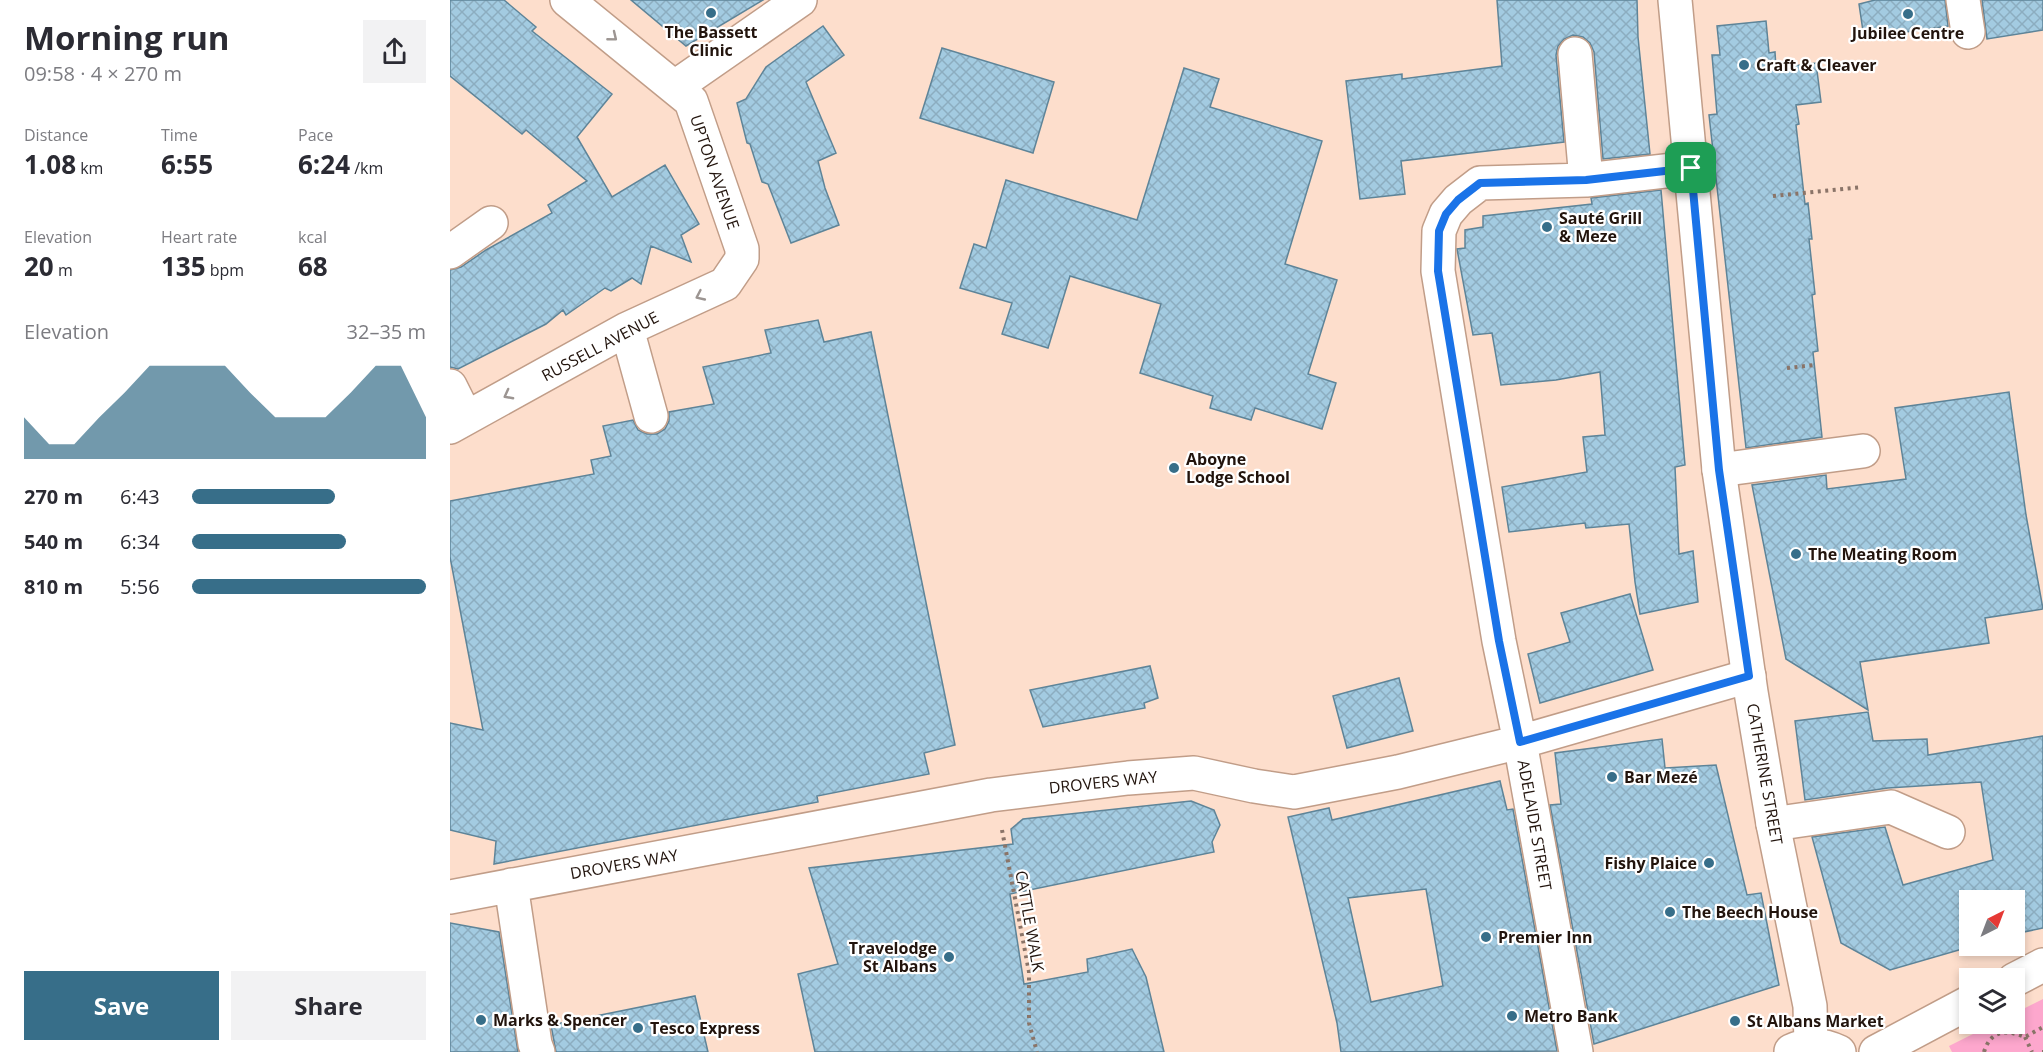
<!DOCTYPE html>
<html lang="en">
<head>
<meta charset="utf-8">
<style>
  :root { --surface:#fff; --page:#f2f2f3; --text:#2b2b33; --muted:#7c7c81; --accent:#376e89 }
  body { margin:0; font-family:"Open Sans",sans-serif; background:var(--page); color:var(--text); height:100vh; display:flex; flex-direction:column; font-size:22px; white-space:nowrap }
  * { box-sizing:border-box; margin:0 }
  p { font-size:20px; color:var(--muted) }
  .icon { flex:none; width:33px; height:33px; fill:none; stroke:currentColor; stroke-width:2; stroke-linecap:round; stroke-linejoin:round }
  .map { position:relative; flex:1; overflow:hidden }
  .details { display:flex; flex-direction:column; background:var(--surface); width:450px }
  .details>* { flex:none }
  .needle { width:39px; rotate:42deg }
  .fabs { position:absolute; left:1509px; top:890px; display:grid; gap:12px }
  .fabs a { display:grid; place-items:center; width:66px; height:66px; border-radius:0px; background:var(--surface); box-shadow:0 3px 9px #0003; font-size:30px }
  .pin { position:absolute; display:grid; place-items:center; width:51px; height:51px; color:#fff; margin:-26px; border-radius:12px; box-shadow:0 3px 9px #0006 }
  .round { display:grid; place-items:center; flex:none; width:63px; height:63px; border-radius:0px; background:var(--page) }
  .head { display:flex; align-items:center; justify-content:space-between; height:102px; padding:0 24px }
  h1 { font-size:33px; font-weight:700; line-height:45px }
  .metrics { display:grid; grid-template-columns:repeat(3,1fr); gap:9px; height:102px; padding:6px 24px }
  .metrics div { display:grid; align-content:center }
  .metrics b { font-size:26px; font-weight:700 }
  .metrics small { font-size:16px; font-weight:400 }
  .metrics p { font-size:16px }
  .chart { height:168px; padding:12px 24px }
  .chart p { display:flex; justify-content:space-between }
  .chart svg { width:100%; height:108px; margin-top:6px; fill:var(--accent); opacity:.7 }
  .primary-button { display:flex; gap:12px; margin-top:auto; padding:12px 24px }
  .primary-button a { flex:1; height:69px; border-radius:0px; background:var(--accent); color:#fff; font-size:24px; font-weight:700; line-height:69px; text-align:center }
  .primary-button a+a { background:var(--page); color:var(--text) }
  ul { padding:0 24px; list-style:none; font-size:20px }
  li { display:grid; grid-template-columns:96px 72px 1fr; align-items:center; height:45px }
  li i { height:15px; border-radius:8px; background:var(--accent) }
  main { display:flex; flex:1; min-height:0 }
  .map>svg:first-child { display:block }
</style>
</head>
<body>
<main>
<section class="details">
<div class="head"><div><h1>Morning run</h1><p>09:58 · 4 × 270 m</p></div><a class="round"><svg class="icon" aria-label="share" viewBox="0 0 24 24"><path d="M12 15V3M7 8l5-5 5 5M5 13v7h14v-7"/></svg></a></div>
<div class="metrics">
<div><p>Distance</p><b>1.08<small> km</small></b></div>
<div><p>Time</p><b>6:55</b></div>
<div><p>Pace</p><b>6:24<small> /km</small></b></div>
</div>
<div class="metrics">
<div><p>Elevation</p><b>20<small> m</small></b></div>
<div><p>Heart rate</p><b>135<small> bpm</small></b></div>
<div><p>kcal</p><b>68</b></div>
</div>
<div class="chart"><p><span>Elevation</span>32–35 m</p>
<svg viewBox="0 0 160 44" preserveAspectRatio="none"><path d="M0 44V27L10 38L20 38L30 27L40 17L50 6L60 6L70 6L80 6L90 17L100 27L110 27L120 27L130 17L140 6L150 6L160 27V44z"/></svg>
</div>
<ul>
<li><b>270 m</b>6:43<i style="width:61%"></i></li>
<li><b>540 m</b>6:34<i style="width:66%"></i></li>
<li><b>810 m</b>5:56<i style="width:100%"></i></li>
</ul>
<div class="primary-button"><a>Save</a><a>Share</a></div>
</section>
<div class="map">
<svg width="1593" height="1052" viewBox="0 0 1593 1052">
  <defs>
    <pattern id="building-cross-hatch" width="8" height="8" patternUnits="userSpaceOnUse" patternTransform="scale(1.5)"><rect width="8" height="8" fill="#a3cbe1"/><path d="M0 0l8 8M0 8l8-8" fill="none" stroke="#8cadc0"/></pattern>
  </defs>
  <rect width="100%" height="100%" fill="#fddecc"/>
  <path fill="#fda7cd" d="M 1593,999 L 1593,1052 L 1502,1052 L 1499,1046 L 1545,1023 L 1564,1023 L 1565,1013 Z"/>
  <path fill="url(#building-cross-hatch)" stroke="#5e8498" stroke-width="1.5" fill-rule="evenodd" d="M 0,0 L 54,0 L 86,27 L 82,31 L 162,94 L 127,137 L 162,197 L 215,165 L 249,224 L 231,235 L 241,262 L 201,246 L 191,284 L 182,278 L 161,291 L 155,288 L 116,315 L 113,310 L 96,324 L 8,369 L 0,367 L 0,270 L 11,267 L 36,250 L 102,213 L 98,205 L 137,181 L 76,130 L 72,134 L 0,76 Z
    M 181,0 L 313,0 L 236,46 Z
    M 1047,0 L 1187,0 L 1188,37 L 1200,154 L 1153,159 L 1144,52 L 1140,43 L 1133,37 L 1123,35 L 1114,39 L 1108,46 L 1106,55 L 1114,142 L 951,161 L 955,194 L 910,199 L 896,81 L 952,74 L 952,79 L 1052,66 Z
    M 1425,0 L 1495,0 L 1498,26 L 1414,38 L 1409,4 Z
    M 1532,0 L 1593,0 L 1593,30 L 1537,39 Z
    M 1316,21 L 1319,53 L 1325,52 L 1326,68 L 1366,63 L 1371,102 L 1346,105 L 1349,124 L 1346,125 L 1355,204 L 1358,203 L 1362,239 L 1359,239 L 1365,294 L 1362,295 L 1368,351 L 1363,352 L 1372,437 L 1296,448 L 1259,115 L 1267,114 L 1262,55 L 1270,55 L 1267,26 Z
    M 373,26 L 394,55 L 356,82 L 386,153 L 368,161 L 375,188 L 389,225 L 341,243 L 318,184 L 312,182 L 300,144 L 297,143 L 287,103 L 296,99 L 316,67 Z
    M 492,48 L 604,82 L 583,153 L 470,118 Z
    M 734,68 L 769,79 L 760,107 L 872,141 L 835,264 L 887,280 L 858,374 L 886,383 L 872,429 L 805,408 L 801,420 L 760,408 L 763,396 L 690,373 L 711,304 L 620,276 L 598,348 L 552,334 L 562,303 L 510,288 L 524,244 L 536,248 L 556,180 L 687,220 Z
    M 1211,190 L 1235,465 L 1225,467 L 1229,554 L 1243,551 L 1248,602 L 1190,614 L 1185,582 L 1179,524 L 1136,528 L 1135,523 L 1059,532 L 1052,487 L 1137,472 L 1133,437 L 1155,435 L 1150,372 L 1106,380 L 1051,385 L 1042,333 L 1023,335 L 1007,249 L 1015,248 L 1015,230 L 1033,227 L 1033,216 L 1142,204 L 1141,198 Z
    M 368,320 L 374,342 L 421,332 L 505,745 L 474,753 L 479,774 L 367,796 L 368,802 L 44,864 L 46,841 L 0,830 L 0,723 L 33,730 L 0,557 L 0,501 L 144,474 L 141,460 L 161,456 L 153,426 L 183,420 L 188,430 L 197,434 L 207,434 L 215,429 L 219,421 L 219,412 L 264,404 L 253,367 L 321,353 L 315,330 Z
    M 1559,392 L 1576,515 L 1593,609 L 1535,618 L 1539,643 L 1410,662 L 1418,710 L 1336,659 L 1302,485 L 1376,475 L 1377,489 L 1456,479 L 1445,408 Z
    M 1180,594 L 1203,670 L 1090,703 L 1078,654 L 1120,642 L 1111,613 Z
    M 700,666 L 708,698 L 694,703 L 695,708 L 593,727 L 580,690 Z
    M 949,678 L 963,731 L 897,748 L 883,696 Z
    M 1418,712 L 1423,741 L 1477,739 L 1478,755 L 1593,736 L 1593,928 L 1564,934 L 1564,900 L 1520,900 L 1520,945 L 1526,945 L 1440,970 L 1391,943 L 1362,837 L 1435,827 L 1453,885 L 1543,860 L 1531,782 L 1438,788 L 1355,800 L 1345,721 Z
    M 1212,739 L 1215,768 L 1266,765 L 1297,895 L 1311,893 L 1329,985 L 1144,1044 L 1100,805 L 1111,804 L 1105,753 Z
    M 1050,781 L 1057,810 L 1063,809 L 1107,1051 L 891,1052 L 887,1023 L 838,817 L 879,808 L 882,820 ZM 976,889 L 993,986 L 921,1002 L 898,898 Z
    M 741,801 L 764,810 L 770,825 L 762,842 L 764,852 L 560,894 L 574,984 L 638,972 L 637,959 L 682,949 L 696,977 L 714,1052 L 365,1052 L 348,974 L 388,964 L 359,868 L 563,844 L 561,829 L 573,819 Z
    M 0,923 L 49,932 L 68,1052 L 0,1052 Z
    M 245,996 L 258,1052 L 106,1052 L 101,1025 Z"/>
  <g fill="none" stroke-linecap="round" stroke-linejoin="round">
    <g stroke="#c19d88" stroke-width="36">
      <path id="minor" d="M 1513,0 L 1518,32
        M 1125,54 L 1136,180
        M 225,87 L 350,0
        M 0,252 L 41,223
        M 177,329 L 201,416
        M 0,386 L 16,418
        M 0,427 L 177,329 L 275,284 L 292,259 L 292,249 L 241,101 L 117,0
        M 1269,470 L 1413,451
        M 1323,824 L 1441,807 L 1498,832
        M 61,885 L 85,1044 L 88,1052
        M 0,897 L 541,795 L 678,778 L 744,773 L 804,786 L 844,792 L 948,772 L 1070,742 L 1299,676
        M 1126,1052 L 1070,742 L 1049,641 L 988,271 L 989,231 L 996,214 L 1008,200 L 1030,183 L 1136,180 L 1241,168"/>
    </g>
    <g stroke="#c19d88" stroke-width="36">
      <path id="major" d="M 1225,0 L 1269,470 L 1301,692 L 1323,824 L 1360,1006 L 1361,1045
        M 1564,980 L 1593,965
        M 1341,1051 C 1358,1043 1372,1044 1389,1052
        M 1426,1052 L 1520,1002"/>
    </g>
    <path stroke="#8a7468" stroke-width="4" stroke-dasharray="3 4.5" stroke-linecap="butt" d="M 1323,196 L 1412,187
      M 1337,368 L 1365,365
      M 552,830 L 579,972 L 579,1023 L 587,1052
      M 1575,1037 L 1582,1052
      M 1534,1052 C 1541,1029 1557,1030 1575,1037 L 1593,1027
      M 1592,1052 L 1593,1052"/>
    <use href="#minor" stroke="#fff" stroke-width="33"/>
    <use href="#major" stroke="#fff" stroke-width="33"/>
  </g>
  <defs><path id="oneway-chevron" d="M-2-3.5L2.5 0L-2 3.5" fill="none" stroke-width="1.6" stroke-linecap="round" stroke-linejoin="round" transform="scale(1.5)"/></defs>
  <g stroke="#9c9592">
    <use href="#oneway-chevron" transform="translate(163 37) rotate(39)"/>
    <use href="#oneway-chevron" transform="translate(250 296) rotate(155)"/>
    <use href="#oneway-chevron" transform="translate(58 395) rotate(152)"/>
  </g>
  <g fill="none" stroke-linecap="round" stroke-linejoin="round">
    <g stroke="#fff" stroke-width="12">
      <path id="route" d="M 1241,168 L 1269,470 L 1299,676 L 1070,742 L 1049,641 L 988,271 L 989,231 L 996,214 L 1008,200 L 1030,183 L 1136,180 Z"/>
    </g>
    <use href="#route" stroke="#1a73e8" stroke-width="8"/>
  </g>
  <g fill="#376e89" stroke="#fff" stroke-width="2">
    <circle cx="261" cy="13" r="6"/>
    <circle cx="1458" cy="14" r="6"/>
    <circle cx="1294" cy="65" r="6"/>
    <circle cx="1097" cy="227" r="6"/>
    <circle cx="724" cy="468" r="6"/>
    <circle cx="1346" cy="554" r="6"/>
    <circle cx="1162" cy="777" r="6"/>
    <circle cx="1259" cy="863" r="6"/>
    <circle cx="1220" cy="912" r="6"/>
    <circle cx="1036" cy="937" r="6"/>
    <circle cx="499" cy="957" r="6"/>
    <circle cx="1062" cy="1016" r="6"/>
    <circle cx="31" cy="1020" r="6"/>
    <circle cx="1285" cy="1021" r="6"/>
    <circle cx="188" cy="1028" r="6"/>
  </g>
  <g text-anchor="middle" stroke-width="4.5" stroke-linejoin="round" paint-order="stroke">
    <g font-size="16" font-weight="bold" fill="#22140d" stroke="#fff" text-anchor="start">
      <text x="261" y="38" text-anchor="middle">The Bassett<tspan x="261" dy="18">Clinic</tspan></text>
      <text x="1458" y="39" text-anchor="middle">Jubilee Centre</text>
      <text x="1306" y="71">Craft &amp; Cleaver</text>
      <text x="1109" y="224">Sauté Grill<tspan x="1109" dy="18">&amp; Meze</tspan></text>
      <text x="736" y="465">Aboyne<tspan x="736" dy="18">Lodge School</tspan></text>
      <text x="1358" y="560">The Meating Room</text>
      <text x="1174" y="783">Bar Mezé</text>
      <text x="1247" y="869" text-anchor="end">Fishy Plaice</text>
      <text x="1232" y="918">The Beech House</text>
      <text x="1048" y="943">Premier Inn</text>
      <text x="487" y="954" text-anchor="end">Travelodge<tspan x="487" dy="18">St Albans</tspan></text>
      <text x="1074" y="1022">Metro Bank</text>
      <text x="43" y="1026">Marks &amp; Spencer</text>
      <text x="1297" y="1027">St Albans Market</text>
      <text x="200" y="1034">Tesco Express</text>
    </g>
    <g font-size="16" fill="#22140d" stroke="#fff">
      <text transform="translate(265 172) rotate(71)" y="6">UPTON AVENUE</text>
      <text transform="translate(150 346) rotate(-28)" y="6">RUSSELL AVENUE</text>
      <text transform="translate(1315 774) rotate(80)" y="6">CATHERINE STREET</text>
      <text transform="translate(653 782) rotate(-6)" y="6">DROVERS WAY</text>
      <text transform="translate(1085 825) rotate(80)" y="6">ADELAIDE STREET</text>
      <text transform="translate(174 864) rotate(-10)" y="6">DROVERS WAY</text>
      <text transform="translate(580 921) rotate(80)" y="6">CATTLE WALK</text>
    </g>
  </g>
</svg>
<div class="fabs">
<a><svg class="needle" viewBox="-14 -14 28 28"><path d="M0-13l5 13h-10z" fill="#e53935"/><path d="M0 13l5-13h-10z" fill="#7c7c81"/></svg></a>
<a><svg class="icon" aria-label="layers" viewBox="0 0 24 24"><path d="M12 4l9 5-9 5-9-5zM3 14l9 5 9-5"/></svg></a>
</div>
<div class="pin" style="left:1241px;top:168px;background:#1e9e55"><svg class="icon" aria-label="arrive" viewBox="0 0 24 24"><path d="M6 21V4h12l-3 4 3 4H6"/></svg></div>
</div>
</main>
</body>
</html>
